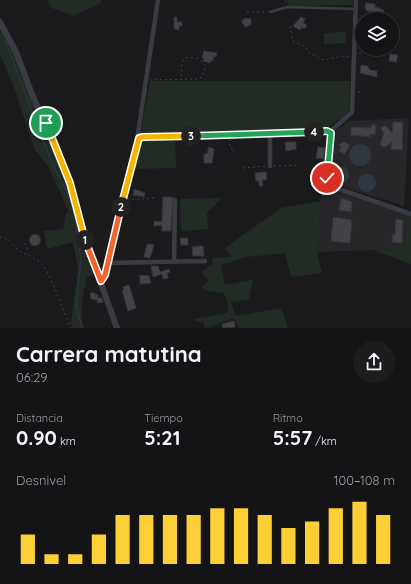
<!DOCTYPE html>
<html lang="es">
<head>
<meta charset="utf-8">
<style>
  :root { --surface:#141416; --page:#1d1d1f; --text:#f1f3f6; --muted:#9d9ea1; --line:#333335; --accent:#fbcf35 }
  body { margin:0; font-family:Quicksand,sans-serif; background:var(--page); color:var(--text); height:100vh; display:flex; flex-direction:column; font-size:15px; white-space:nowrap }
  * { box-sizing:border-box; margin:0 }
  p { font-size:13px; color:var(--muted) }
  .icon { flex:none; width:22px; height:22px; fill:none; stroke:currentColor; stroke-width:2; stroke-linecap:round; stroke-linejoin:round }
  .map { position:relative; height:328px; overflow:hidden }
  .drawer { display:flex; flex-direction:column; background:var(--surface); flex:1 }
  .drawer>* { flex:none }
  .tools { position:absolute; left:355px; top:12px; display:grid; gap:8px }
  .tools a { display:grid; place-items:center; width:44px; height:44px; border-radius:50%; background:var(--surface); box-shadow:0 2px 6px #0003,0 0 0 1px var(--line); font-size:20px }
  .pin { position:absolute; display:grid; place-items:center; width:34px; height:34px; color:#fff; margin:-17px; border:2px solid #fff; border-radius:50%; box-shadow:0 1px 4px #0007 }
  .km { position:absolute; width:20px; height:20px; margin:-10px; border-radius:50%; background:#222; color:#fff; font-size:11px; line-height:20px; text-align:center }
  .round { display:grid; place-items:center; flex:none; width:42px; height:42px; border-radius:21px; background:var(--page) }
  .headline { display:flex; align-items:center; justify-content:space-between; height:68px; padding:0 16px }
  h1 { font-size:22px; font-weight:800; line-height:30px }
  .figures { display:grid; grid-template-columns:repeat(3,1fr); gap:6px; height:68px; padding:4px 16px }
  .figures div { display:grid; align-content:center }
  .figures b { font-size:20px; font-weight:800 }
  .figures small { font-size:11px; font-weight:400 }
  .figures p { font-size:11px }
  .chart { height:112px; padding:8px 16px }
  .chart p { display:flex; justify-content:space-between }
  .chart svg { width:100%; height:72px; margin-top:4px; stroke:var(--accent); stroke-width:6 }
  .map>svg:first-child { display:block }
</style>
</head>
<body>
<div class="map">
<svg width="411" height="328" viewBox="0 0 411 328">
  <rect width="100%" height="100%" fill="#1b1b1d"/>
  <path fill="#27272a" d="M 409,118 L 404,206 L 340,186 L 332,181 L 330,176 L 336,131 L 349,121 Z
    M 322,187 L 407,214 L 404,249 L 317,252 Z"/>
  <path fill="#222c24" d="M 47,0 L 101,0 L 101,3 L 73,16 L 52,8 Z
    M 288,0 L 353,0 L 353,5 L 288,6 Z
    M 0,25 L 11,45 L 72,197 L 85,249 L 95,273 L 86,277 L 86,286 L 84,288 C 82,301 80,315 84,328 L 73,328 L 71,324 L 78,269 L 73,242 L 47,249 L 44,231 L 63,229 L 66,213 L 69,212 L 48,166 L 35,150 L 13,85 L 0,54 Z
    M 346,32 L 346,43 L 324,44 L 324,33 Z
    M 152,81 L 350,81 L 349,112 L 326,129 L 140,134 L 150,82 Z
    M 175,138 L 176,168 L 133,169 L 140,140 Z
    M 222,198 L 207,213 L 208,229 L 181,231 L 180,199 Z
    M 321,201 L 317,252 L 322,273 L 291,277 L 285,253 L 246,257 L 221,265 L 225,285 L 253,280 L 249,299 L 231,302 L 236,316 L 281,308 L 288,328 L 239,328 L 233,318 C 225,320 211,328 205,328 L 203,322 L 194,321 L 194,319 L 224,314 L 228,310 L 228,302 L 224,293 L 207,291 L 202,287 L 209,281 L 201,272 L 213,264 L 212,258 L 231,257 L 225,248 L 281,208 Z
    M 407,214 L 411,216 L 411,264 L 373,250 L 404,249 Z"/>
  <path fill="#2f3843" d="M349 155a11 11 0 1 1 22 0a11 11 0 1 1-22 0Z
    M331 175a9 9 0 1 1 18 0a9 9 0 1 1-18 0Z
    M358 183a9 9 0 1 1 18 0a9 9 0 1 1-18 0Z"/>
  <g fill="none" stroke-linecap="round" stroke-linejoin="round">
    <path stroke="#2f3843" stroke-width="1" d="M 0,36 L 6,43 L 51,161 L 67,192 L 74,213 L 81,259 L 76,305 L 82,328"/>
  </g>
  <path fill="#424347" stroke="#353539" d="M 366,3 L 375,4 L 375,7 L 384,10 L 383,12 L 367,11 L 365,8 Z
    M 174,17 L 177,17 L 177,22 L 182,22 L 182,26 L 179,26 L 179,30 L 174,29 Z
    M 301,17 L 305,19 L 303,23 L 307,25 L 304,29 L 302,27 L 300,30 L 293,26 Z
    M 244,18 L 251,19 L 251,25 L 248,25 L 248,27 L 244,26 L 244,24 L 242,23 L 242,20 L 245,20 Z
    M 204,51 L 217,53 L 216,57 L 214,56 L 213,61 L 211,60 L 210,63 L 203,61 L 204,58 L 202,58 Z
    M 390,54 L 398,55 L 396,62 L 389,61 Z
    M 361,65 L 367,66 L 370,70 L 377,71 L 377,77 L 360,73 Z
    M 393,122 L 403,122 L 402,150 L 391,149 L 392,142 L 385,147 L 380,145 L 384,132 L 382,131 L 381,127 L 386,126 L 392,133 Z
    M 371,125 L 376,125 L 375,135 L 370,134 L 370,137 L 351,135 L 351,127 L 371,128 Z
    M 285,142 L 296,142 L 296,149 L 286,151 Z
    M 344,142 L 350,145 L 345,154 L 339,151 L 341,147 L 338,145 Z
    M 209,147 L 214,149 L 212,163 L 204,163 L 204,154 L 207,154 Z
    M 318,147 L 325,148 L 324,159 L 316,158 Z
    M 266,172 L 267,180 L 262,180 L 263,186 L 259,186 L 259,181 L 256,181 L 255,173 Z
    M 134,189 L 145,193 L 144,197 L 133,195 Z
    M 163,197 L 173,197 L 171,231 L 162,231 L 162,225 L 154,226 L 154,221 L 162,222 Z
    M 341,198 L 352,202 L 351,212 L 339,210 Z
    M 333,217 L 352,220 L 350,243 L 331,241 Z
    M 396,219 L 403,220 L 402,243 L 392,242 L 393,234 L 395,235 Z
    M29.5 240a5.5 5.5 0 1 1 11 0a5.5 5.5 0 1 1-11 0Z
    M 180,238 L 188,238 L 188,245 L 181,245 Z
    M 147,244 L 154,245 L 150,258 L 144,257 Z
    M 197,246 L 203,246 L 204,256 L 193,256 L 192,247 Z
    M 151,266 L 158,266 L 160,272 L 169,269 L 170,272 L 167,273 L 168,278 L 163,279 L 162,274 L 153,277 Z
    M 140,275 L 149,276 L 151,283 L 140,284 Z
    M 129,285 L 136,308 L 128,311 L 122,290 L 124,290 L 123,287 Z
    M 90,293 L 95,293 L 95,295 L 98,295 L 98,298 L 102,298 L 103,302 L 98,303 L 97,300 L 91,299 Z
    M 234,321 L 235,327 L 223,328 L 222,324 Z"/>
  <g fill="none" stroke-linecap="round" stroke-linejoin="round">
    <path stroke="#41434a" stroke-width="1" stroke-dasharray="2 3" stroke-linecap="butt" d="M 286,0 L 286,4
      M 247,12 L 267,12
      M 290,26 L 293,41 L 304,46 L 311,54 L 324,60 L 343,56 L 350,57
      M 359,53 L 369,52 L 388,54
      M 150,80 L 197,79 L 202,77 L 206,66 C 200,59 194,56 185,58 L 182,63 L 181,79
      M 358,92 L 363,92
      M 230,139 L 230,148 L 234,149 L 234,155
      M 274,166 L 298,165
      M 243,168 L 267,166
      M 127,200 L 154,198
      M 0,237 C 9,237 11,244 17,249 C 24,255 34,256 41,263 C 50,271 64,314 71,328
      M 25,243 L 29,253"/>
    <path stroke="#3b3c43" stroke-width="2.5" d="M 270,12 L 287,7 L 355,9"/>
    <path stroke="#3b3c43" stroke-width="4.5" d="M 330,132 L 352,112 L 356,0
      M 270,134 L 270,166
      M 137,140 L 158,0
      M 174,262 L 175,200
      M 108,263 L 205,261
      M 101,281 L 105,275 L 137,142 L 143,137 L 330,132 L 331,135 L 327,178 L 333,187 L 411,214"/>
    <path stroke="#3b3c43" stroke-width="6" d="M 0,22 L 16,52 L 32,94 L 70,183 L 85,239 L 117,328"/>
  </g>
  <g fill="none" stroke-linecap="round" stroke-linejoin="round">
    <g stroke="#fff" stroke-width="8">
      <path id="split-1" d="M 46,123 L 70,183 L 85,240"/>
    </g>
    <g stroke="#fff" stroke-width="8">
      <path id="split-2" d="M 85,240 L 101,281 L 105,275 L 121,207"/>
    </g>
    <g stroke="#fff" stroke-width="8">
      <path id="split-3" d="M 121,207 L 139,138 L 143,137 L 191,136"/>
    </g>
    <g stroke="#fff" stroke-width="8">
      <path id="split-4" d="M 191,136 L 314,132"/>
    </g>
    <g stroke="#fff" stroke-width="8">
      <path id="split-5" d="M 314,132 L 327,131 L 331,133 L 327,178"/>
    </g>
    <use href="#split-1" stroke="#f5b400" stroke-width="5"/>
    <use href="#split-2" stroke="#f0652b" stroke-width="5"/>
    <use href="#split-3" stroke="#f5b400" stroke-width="5"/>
    <use href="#split-4" stroke="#22a559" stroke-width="5"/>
    <use href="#split-5" stroke="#22a559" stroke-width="5"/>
  </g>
</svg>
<div class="tools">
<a><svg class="icon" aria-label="layers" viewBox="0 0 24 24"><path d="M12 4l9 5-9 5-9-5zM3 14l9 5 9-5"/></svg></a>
</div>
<div class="pin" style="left:46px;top:123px;background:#1e9e55"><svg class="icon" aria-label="arrive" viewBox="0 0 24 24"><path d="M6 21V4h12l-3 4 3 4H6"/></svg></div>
<div class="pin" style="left:327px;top:178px;background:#d93025"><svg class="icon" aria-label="check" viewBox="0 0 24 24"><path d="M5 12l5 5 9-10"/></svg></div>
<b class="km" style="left:85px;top:240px">1</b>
<b class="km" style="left:121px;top:207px">2</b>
<b class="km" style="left:191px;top:136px">3</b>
<b class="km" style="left:314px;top:132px">4</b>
</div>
<section class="drawer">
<div class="headline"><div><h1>Carrera matutina</h1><p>06:29</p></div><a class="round"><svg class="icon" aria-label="share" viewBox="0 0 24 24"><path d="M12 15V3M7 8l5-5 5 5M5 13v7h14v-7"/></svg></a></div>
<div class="figures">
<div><p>Distancia</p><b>0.90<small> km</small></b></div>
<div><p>Tiempo</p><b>5:21</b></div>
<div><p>Ritmo</p><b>5:57<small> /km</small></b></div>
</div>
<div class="chart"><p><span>Desnivel</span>100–108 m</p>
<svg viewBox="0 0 160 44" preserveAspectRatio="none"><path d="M5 44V26M15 44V38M25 44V38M35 44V26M45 44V14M55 44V14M65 44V14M75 44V14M85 44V10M95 44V10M105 44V14M115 44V22M125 44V18M135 44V10M145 44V6M155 44V14"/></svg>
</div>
</section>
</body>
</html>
